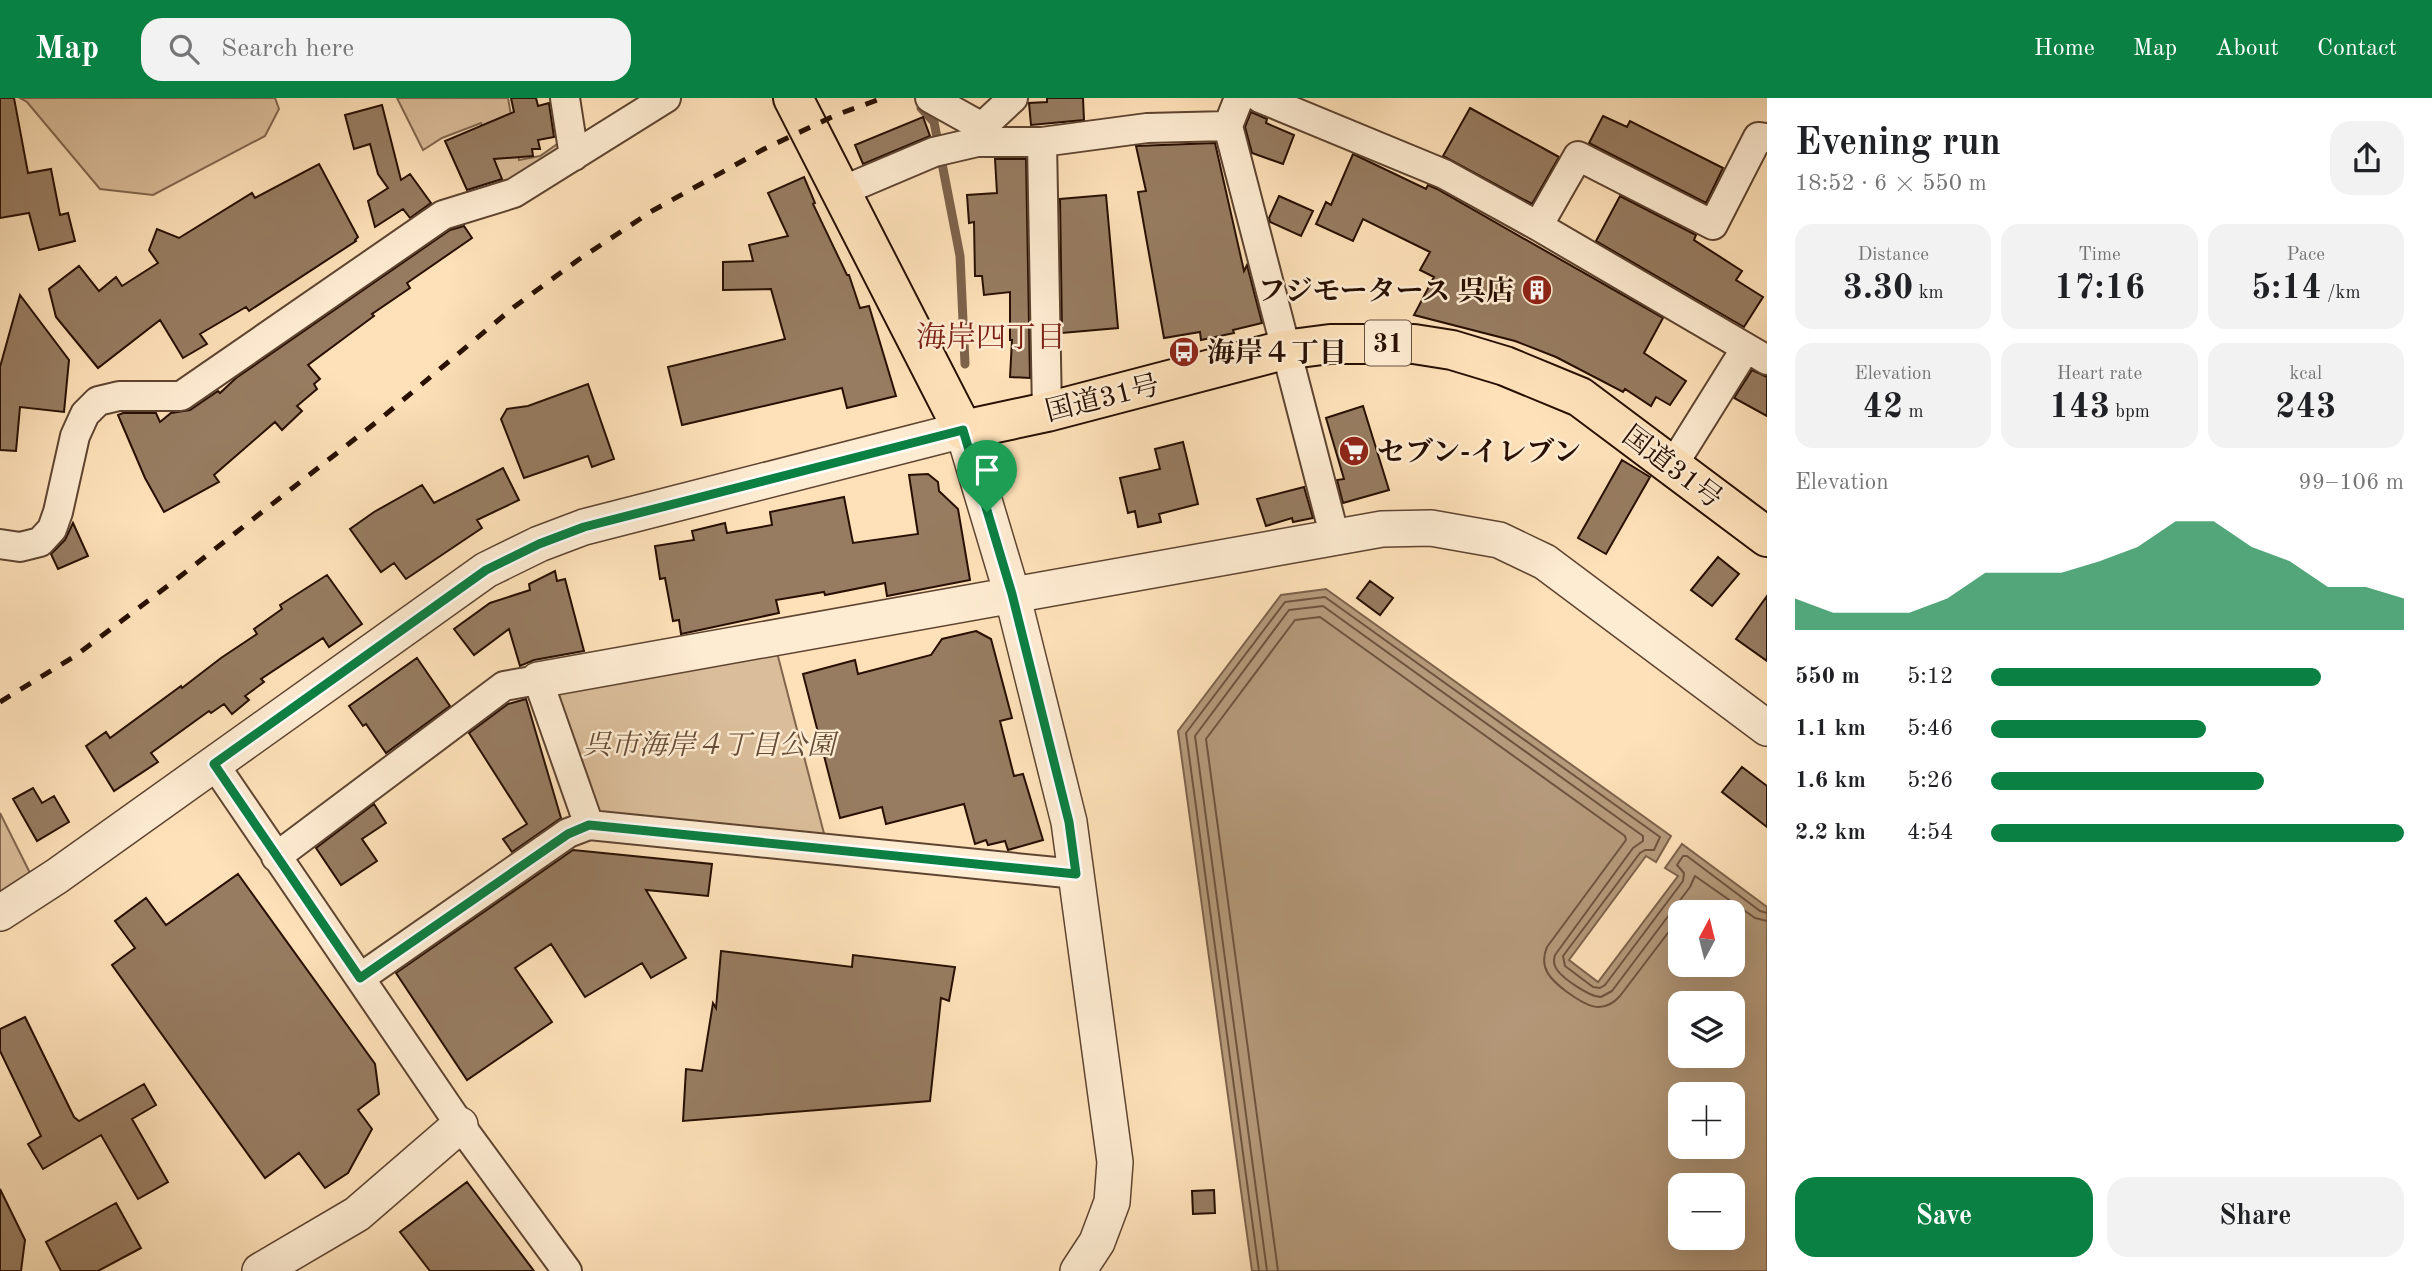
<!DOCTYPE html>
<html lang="en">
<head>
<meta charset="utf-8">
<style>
  :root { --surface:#fff; --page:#f2f2f2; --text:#202124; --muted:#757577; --accent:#0b8043 }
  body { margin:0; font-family:"Old Standard TT","Noto Serif JP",serif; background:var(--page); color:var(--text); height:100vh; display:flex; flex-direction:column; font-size:26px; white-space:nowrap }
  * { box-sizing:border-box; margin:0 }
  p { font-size:23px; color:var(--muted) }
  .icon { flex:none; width:38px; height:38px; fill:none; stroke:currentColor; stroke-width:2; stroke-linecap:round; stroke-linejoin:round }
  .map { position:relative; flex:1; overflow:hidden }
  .side { display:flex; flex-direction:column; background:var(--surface); width:665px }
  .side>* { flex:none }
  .needle { width:46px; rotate:7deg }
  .buttons { position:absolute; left:1668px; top:802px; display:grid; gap:14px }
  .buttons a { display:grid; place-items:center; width:77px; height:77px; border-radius:14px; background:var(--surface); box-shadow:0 7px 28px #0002; font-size:35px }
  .pin { position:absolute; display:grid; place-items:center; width:60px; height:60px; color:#fff; margin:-72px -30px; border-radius:50% 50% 50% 0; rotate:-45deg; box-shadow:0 0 7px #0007 }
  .pin .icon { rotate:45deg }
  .round { display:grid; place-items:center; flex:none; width:74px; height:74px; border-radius:21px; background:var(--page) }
  .headline { display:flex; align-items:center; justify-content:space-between; height:119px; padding:0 28px }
  h1 { font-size:38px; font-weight:700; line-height:52px }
  .metrics { display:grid; grid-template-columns:repeat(3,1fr); gap:10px; height:119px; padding:7px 28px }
  .metrics div { display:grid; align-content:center; border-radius:18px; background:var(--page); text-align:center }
  .metrics b { font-size:35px; font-weight:700 }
  .metrics small { font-size:19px; font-weight:400 }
  .metrics p { font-size:19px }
  .chart { height:196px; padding:14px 28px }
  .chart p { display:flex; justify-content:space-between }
  .chart svg { width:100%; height:126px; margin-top:7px; fill:var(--accent); opacity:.7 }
  .cta { display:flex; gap:14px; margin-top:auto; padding:14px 28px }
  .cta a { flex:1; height:80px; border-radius:21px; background:var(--accent); color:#fff; font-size:28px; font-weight:700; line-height:80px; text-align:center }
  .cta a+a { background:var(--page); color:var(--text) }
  ul { padding:0 28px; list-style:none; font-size:23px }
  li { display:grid; grid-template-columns:112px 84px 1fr; align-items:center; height:52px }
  li i { height:18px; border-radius:9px; background:var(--accent) }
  header { display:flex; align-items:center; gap:42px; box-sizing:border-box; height:98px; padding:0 35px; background:var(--accent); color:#fff }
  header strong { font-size:33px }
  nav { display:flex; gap:38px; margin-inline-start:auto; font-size:24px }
  .search { width:490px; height:63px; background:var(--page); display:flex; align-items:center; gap:18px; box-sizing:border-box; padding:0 24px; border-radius:21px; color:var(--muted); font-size:26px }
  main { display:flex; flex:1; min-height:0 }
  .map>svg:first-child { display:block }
</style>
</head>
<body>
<header>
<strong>Map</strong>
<div class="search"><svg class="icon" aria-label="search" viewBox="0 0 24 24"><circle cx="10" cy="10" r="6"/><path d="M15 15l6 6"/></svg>Search here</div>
<nav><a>Home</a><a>Map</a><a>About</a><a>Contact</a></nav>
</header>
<main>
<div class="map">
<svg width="1767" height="1173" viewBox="0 0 1767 1173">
  <rect width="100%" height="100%" fill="#fee1b9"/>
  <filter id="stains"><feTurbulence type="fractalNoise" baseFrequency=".00286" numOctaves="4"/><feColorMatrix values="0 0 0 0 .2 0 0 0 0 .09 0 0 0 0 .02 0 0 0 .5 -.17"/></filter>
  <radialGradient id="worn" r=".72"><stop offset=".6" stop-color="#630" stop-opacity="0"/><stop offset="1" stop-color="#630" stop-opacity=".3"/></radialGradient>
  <path fill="#dabd9a" stroke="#81664e" stroke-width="2" d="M 20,0 L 275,0 L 279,11 L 265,38 L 153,97 L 100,91 L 27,4 Z
    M 397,0 L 508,0 L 519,62 L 540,58 L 566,40 L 570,56 L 505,94 L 481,25 L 442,40 L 423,52 Z
    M 774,543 L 827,747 L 592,723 L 543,585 Z
    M 0,715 L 36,787 L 0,810 Z"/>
  <path fill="#b59a7b" stroke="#7d624b" stroke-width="2" fill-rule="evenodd" d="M 1326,491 L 1671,738 L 1656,764 L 1646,758 L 1569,862 L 1598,884 L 1678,778 L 1665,770 L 1682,746 L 1767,809 L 1767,1173 L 1252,1173 L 1178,633 L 1281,497 ZM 1680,814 L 1732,814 L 1732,866 L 1680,866 ZM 1680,905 L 1732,905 L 1732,957 L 1680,957 ZM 1680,996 L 1732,996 L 1732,1048 L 1680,1048 ZM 1680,1087 L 1732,1087 L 1732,1139 L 1680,1139 Z"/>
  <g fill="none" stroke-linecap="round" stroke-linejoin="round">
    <path stroke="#6e543e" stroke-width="2" d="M 1259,1173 L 1186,635 L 1285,504 L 1325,499 L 1660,739 L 1654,752 L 1645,752 L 1640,755 L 1563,858 L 1565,868 L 1593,889 L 1600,890 L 1605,887 L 1683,783 L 1684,775 L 1677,767 L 1683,758 L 1687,758 L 1760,813 L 1767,815
      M 1267,1173 L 1195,638 L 1289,512 L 1323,508 L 1643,738 L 1643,743 L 1633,750 L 1555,857 C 1554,862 1553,863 1555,868 C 1559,879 1590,899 1601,899 L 1612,893 L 1690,789 L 1695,778 L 1755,820 L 1767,823
      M 1278,1173 L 1206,641 L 1295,522 L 1320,519 L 1625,738 L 1626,742 L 1547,849 C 1538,870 1551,882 1567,894 C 1585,907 1602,918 1620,898 L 1680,819"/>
    <path stroke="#7d624b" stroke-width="9" d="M 921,10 L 934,24 L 960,158 L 965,266"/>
  </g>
  <path fill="#977c61" stroke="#280f02" stroke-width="2" d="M 0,0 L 14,0 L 28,75 L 51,71 L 60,117 L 68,115 L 75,143 L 39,152 L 29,115 L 0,120 Z
    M 511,0 L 536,0 L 538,8 L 549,5 L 554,39 L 538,42 L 540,51 L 532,51 L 533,58 L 494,61 L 502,81 L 467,92 L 445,43 L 514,14 Z
    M 1047,0 L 1083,0 L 1084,22 L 1031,27 L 1029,5 L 1047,4 Z
    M 382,7 L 401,82 L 410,76 L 431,105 L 410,120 L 403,111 L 375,129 L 368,103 L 388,90 L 378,76 L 370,46 L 354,51 L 345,17 Z
    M 1470,10 L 1559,59 L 1532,106 L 1443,58 Z
    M 1251,14 L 1267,21 L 1266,25 L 1294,37 L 1283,66 L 1252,55 L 1245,29 Z
    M 1603,18 L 1627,29 L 1630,23 L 1723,70 L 1706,105 L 1589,45 Z
    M 923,19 L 930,38 L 863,66 L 855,47 Z
    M 1215,45 L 1244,173 L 1247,167 L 1262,225 L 1233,232 L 1234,235 L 1201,242 L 1200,234 L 1164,240 L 1138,94 L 1146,93 L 1136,48 Z
    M 1353,56 L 1426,91 L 1428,87 L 1437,91 L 1663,220 L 1644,255 L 1686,283 L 1670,307 L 1656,299 L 1651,308 L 1625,291 L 1623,294 L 1556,259 L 1515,243 L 1414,217 L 1434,179 L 1420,172 L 1430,154 L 1363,121 L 1353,143 L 1316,126 L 1326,104 L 1331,107 Z
    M 995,61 L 1026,61 L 1030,280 L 1010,279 L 1012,242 L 1010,242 L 1010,194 L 984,197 L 982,178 L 975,178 L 974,124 L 969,125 L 967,97 L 997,95 Z
    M 319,66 L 358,139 L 355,142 L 356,143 L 249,213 L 246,209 L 200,236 L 207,246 L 183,260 L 160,222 L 98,270 L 56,219 L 49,191 L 79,168 L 99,193 L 116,179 L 122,188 L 158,165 L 149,152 L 157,131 L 179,140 L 252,95 L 255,100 Z
    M 804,79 L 815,105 L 813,106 L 847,177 L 849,177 L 860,210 L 869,208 L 896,298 L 847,310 L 842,290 L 682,327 L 668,269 L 785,241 L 771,191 L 723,192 L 723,164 L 753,163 L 749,147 L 788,138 L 768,95 Z
    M 1106,97 L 1118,230 L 1062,235 L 1060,101 Z
    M 1279,98 L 1313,113 L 1301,138 L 1270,124 L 1269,120 Z
    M 1620,98 L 1696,137 L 1694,142 L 1742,173 L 1736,182 L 1763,199 L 1744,229 L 1596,143 Z
    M 464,128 L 472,140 L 407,185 L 410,190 L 372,216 L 374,218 L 308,267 L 320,281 L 314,286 L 317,291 L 297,308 L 302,313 L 282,332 L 275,324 L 214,377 L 219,384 L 164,414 L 145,380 L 118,317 L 123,315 L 156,315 L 160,324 L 171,315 L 190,312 L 218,293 L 220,295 L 236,280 L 450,132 Z
    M 20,197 L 69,262 L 64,314 L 20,309 L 16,353 L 0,352 L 0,269 Z
    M 1752,272 L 1767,279 L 1767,318 L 1734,300 Z
    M 588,286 L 614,361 L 592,369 L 588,358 L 524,380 L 501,321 L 507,311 L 528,308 Z
    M 1363,308 L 1389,392 L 1343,405 L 1337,382 L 1344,381 L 1326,320 Z
    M 1183,344 L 1198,406 L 1159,416 L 1161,424 L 1138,429 L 1135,413 L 1128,415 L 1120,380 L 1160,371 L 1155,351 Z
    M 1622,362 L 1650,379 L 1606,456 L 1578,440 Z
    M 503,370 L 519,402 L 477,422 L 482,430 L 406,481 L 394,465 L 381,474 L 350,431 L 374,414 L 422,387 L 434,405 Z
    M 928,376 L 938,384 L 939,393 L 958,411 L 970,482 L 887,498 L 885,485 L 825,497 L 824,494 L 776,502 L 779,515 L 681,536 L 679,522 L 673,523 L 665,480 L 660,481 L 655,448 L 694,442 L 692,433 L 725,425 L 727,435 L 772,427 L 770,414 L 844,399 L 853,445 L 918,436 L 909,377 Z
    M 1304,389 L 1313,420 L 1293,424 L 1292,420 L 1266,428 L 1257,401 Z
    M 73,425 L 88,458 L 58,471 L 51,456 L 65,442 Z
    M 1718,459 L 1739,476 L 1712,508 L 1691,492 Z
    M 555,473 L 557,483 L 565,481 L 584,553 L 534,562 L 520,568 L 509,531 L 474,557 L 454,531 L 490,505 L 530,492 L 529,486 Z
    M 327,477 L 362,526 L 329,549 L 323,540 L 261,581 L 264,584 L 245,598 L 249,602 L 232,616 L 224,606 L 211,615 L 209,613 L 151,655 L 158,664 L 114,693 L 86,648 L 106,634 L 110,640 L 181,588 L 182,590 L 221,560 L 257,536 L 254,531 L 282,511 L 280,507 Z
    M 1370,483 L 1393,500 L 1380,517 L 1357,500 Z
    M 1767,498 L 1767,563 L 1736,541 Z
    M 976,533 L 991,541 L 1012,620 L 1000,623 L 1014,678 L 1023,676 L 1043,742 L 1008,752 L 1005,743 L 988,747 L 986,742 L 975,746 L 964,706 L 886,726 L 882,709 L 840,720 L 803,576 L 855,562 L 858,576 L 931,557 L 942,541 Z
    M 417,560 L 450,608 L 386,655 L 366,626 L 363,628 L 349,608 Z
    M 526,601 L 561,720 L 512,754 L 503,741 L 527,726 L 469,635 L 508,606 Z
    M 1742,669 L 1767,688 L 1767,729 L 1722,694 Z
    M 33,690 L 42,705 L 54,698 L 69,724 L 37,743 L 13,701 Z
    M 374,706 L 386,725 L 362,741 L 377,763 L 341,787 L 316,750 Z
    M 573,752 L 712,766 L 708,798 L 646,792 L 686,860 L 651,880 L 642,865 L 585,899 L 551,846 L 515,870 L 552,924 L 467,982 L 396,875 Z
    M 238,776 L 375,966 L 379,996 L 358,1012 L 372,1031 L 348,1075 L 325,1090 L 299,1055 L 265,1080 L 112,867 L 135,850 L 115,823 L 146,800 L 166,827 Z
    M 721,853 L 852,869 L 853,857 L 955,869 L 949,903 L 941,900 L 930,1003 L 683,1023 L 686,971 L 702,973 L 713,905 L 716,910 Z
    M 25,919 L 74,1019 L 79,1023 L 144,986 L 156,1007 L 132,1021 L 168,1084 L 138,1101 L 101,1037 L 43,1071 L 28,1046 L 41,1038 L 0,953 L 0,931 Z
    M 467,1084 L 534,1173 L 430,1173 L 400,1134 Z
    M 0,1091 L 25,1142 L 21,1173 L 0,1173 Z
    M 1214,1092 L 1215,1115 L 1193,1116 L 1192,1093 Z
    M 116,1105 L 141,1150 L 98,1173 L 61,1173 L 46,1144 Z"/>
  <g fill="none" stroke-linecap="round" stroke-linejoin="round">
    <g stroke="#5e4430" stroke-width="32">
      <path id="minor" d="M 565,0 L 574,58
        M 930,0 L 982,29
        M 1239,0 L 1228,28 L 1335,440
        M 1260,0 L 1444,76 L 1538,128 L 1767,262
        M 977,44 L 982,29 L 1013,0
        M 1042,44 L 1047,314
        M 842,93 L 934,54 L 977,44 L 1042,44 L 1147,30 L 1228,28
        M 1538,128 L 1578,58 L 1713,127 L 1758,39 L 1767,40
        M 1673,367 L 1746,250
        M 0,446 L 20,449 L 40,444 L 52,431 L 58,414 L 75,338 L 85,316 L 98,303 L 119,298 L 181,298 L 443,117 L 514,95 L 666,0
        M 214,666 L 460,1027 L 567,1173
        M 276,759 L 504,588 L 538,582 L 589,727
        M 360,880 L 568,735 L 589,727 L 1076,776"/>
    </g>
    <g stroke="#5e4430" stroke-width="38">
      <path id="tertiary" d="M 538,582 L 1382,431 L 1431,430 L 1499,442 L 1545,464 L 1767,630
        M 0,815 L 57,778 L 486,472 L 539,446 L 584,429 L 963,332 L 1012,496 L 1069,724 L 1115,1064 L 1112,1104 L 1097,1144 L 1078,1173
        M 260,1173 L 357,1116 L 460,1027"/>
    </g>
    <g stroke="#280f02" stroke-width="42">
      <path id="trunk" d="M 793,0 L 963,332 L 1047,314 L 1284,252 L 1330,246 L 1414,246 L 1452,252 L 1505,268 L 1580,299 L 1767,439"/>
    </g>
    <use href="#minor" stroke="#feecd2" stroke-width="28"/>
    <use href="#tertiary" stroke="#feecd2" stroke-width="35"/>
    <use href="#trunk" stroke="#fee1b9" stroke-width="38"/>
    <path stroke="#280f02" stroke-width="5" stroke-dasharray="12 12" stroke-linecap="butt" d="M 0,604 L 75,558 L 173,484 L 379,322 L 514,209 L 578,162 L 652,113 L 764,51 L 836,17 L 883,0"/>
  </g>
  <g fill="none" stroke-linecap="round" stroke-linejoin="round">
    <g stroke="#fff" stroke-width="14">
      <path id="route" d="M 963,332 L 1012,496 L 1069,724 L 1076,776 L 589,727 L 568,736 L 360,880 L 214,666 L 486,472 L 539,446 L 584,429 Z"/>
    </g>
    <use href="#route" stroke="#0b8043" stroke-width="9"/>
  </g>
  <defs>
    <g id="building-disc" transform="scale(1.575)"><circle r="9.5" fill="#8f2418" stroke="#feecd2"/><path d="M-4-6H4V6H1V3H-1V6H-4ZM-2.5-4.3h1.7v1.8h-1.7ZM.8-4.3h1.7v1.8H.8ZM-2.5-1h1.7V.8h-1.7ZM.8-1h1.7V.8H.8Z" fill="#fff"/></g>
    <g id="bus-disc" transform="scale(1.575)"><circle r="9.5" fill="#8f2418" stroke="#feecd2"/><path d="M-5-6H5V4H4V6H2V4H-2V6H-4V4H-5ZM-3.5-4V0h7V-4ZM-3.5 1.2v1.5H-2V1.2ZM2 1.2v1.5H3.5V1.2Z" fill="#fff"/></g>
    <g id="supermarket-disc" transform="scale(1.575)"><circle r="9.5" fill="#8f2418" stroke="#feecd2"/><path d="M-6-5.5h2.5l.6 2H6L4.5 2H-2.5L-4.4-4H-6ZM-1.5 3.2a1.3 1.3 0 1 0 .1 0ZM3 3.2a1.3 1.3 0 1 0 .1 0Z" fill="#fff"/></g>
  </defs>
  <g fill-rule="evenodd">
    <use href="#building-disc" x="1537" y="192"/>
    <use href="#bus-disc" x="1184" y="254"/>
    <use href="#supermarket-disc" x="1354" y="353"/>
  </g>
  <g text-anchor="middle" stroke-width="5" stroke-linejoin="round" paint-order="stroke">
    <rect fill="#feecd2" stroke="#685140" stroke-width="2" x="1365" y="222.5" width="46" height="45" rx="5"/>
    <g font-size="26" font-weight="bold" fill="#280f02">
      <text x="1388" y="254">31</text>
    </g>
    <g font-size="28" font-weight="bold" fill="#280f02" stroke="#feecd2" text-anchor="start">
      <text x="1514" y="202" text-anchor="end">フジモータース 呉店</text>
      <text x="1207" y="264">海岸４丁目</text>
      <text x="1377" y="363">セブン-イレブン</text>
    </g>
    <g font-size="28" fill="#280f02" stroke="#feecd2">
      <text transform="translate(1102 299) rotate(-14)" y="10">国道31号</text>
      <text transform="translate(1673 368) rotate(37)" y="10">国道31号</text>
    </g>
    <g font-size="28" font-style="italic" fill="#664c37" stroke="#feecd2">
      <text x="709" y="656">呉市海岸４丁目公園</text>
    </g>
    <g font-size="30" fill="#7a1f14" stroke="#feecd2">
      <text x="991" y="249">海岸四丁目</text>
    </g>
  </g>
  <rect width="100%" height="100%" filter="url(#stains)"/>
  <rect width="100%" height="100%" fill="url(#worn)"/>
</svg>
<div class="buttons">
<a><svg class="needle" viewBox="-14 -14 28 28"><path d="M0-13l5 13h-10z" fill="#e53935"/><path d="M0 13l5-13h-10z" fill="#757577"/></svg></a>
<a><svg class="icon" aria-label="layers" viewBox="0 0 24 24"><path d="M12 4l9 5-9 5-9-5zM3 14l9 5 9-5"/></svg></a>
<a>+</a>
<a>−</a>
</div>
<div class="pin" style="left:987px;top:414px;background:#1e9e55"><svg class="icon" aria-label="arrive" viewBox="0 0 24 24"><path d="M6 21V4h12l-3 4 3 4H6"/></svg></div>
</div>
<section class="side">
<div class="headline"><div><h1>Evening run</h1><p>18:52 · 6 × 550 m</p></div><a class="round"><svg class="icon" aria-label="share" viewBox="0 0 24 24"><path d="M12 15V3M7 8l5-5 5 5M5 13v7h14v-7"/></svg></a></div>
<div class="metrics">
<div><p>Distance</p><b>3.30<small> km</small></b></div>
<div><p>Time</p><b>17:16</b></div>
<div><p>Pace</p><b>5:14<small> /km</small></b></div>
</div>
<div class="metrics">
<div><p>Elevation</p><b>42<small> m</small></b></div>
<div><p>Heart rate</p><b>143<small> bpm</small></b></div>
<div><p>kcal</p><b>243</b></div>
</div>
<div class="chart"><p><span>Elevation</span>99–106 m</p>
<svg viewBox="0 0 160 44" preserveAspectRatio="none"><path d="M0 44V33L10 38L20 38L30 38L40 33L50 24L60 24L70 24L80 20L90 15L100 6L110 6L120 15L130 20L140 29L150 29L160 33V44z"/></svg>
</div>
<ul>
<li><b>550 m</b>5:12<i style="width:80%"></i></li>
<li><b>1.1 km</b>5:46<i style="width:52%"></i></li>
<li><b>1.6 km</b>5:26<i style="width:66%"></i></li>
<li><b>2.2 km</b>4:54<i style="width:100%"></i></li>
</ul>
<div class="cta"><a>Save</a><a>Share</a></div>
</section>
</main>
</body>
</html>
